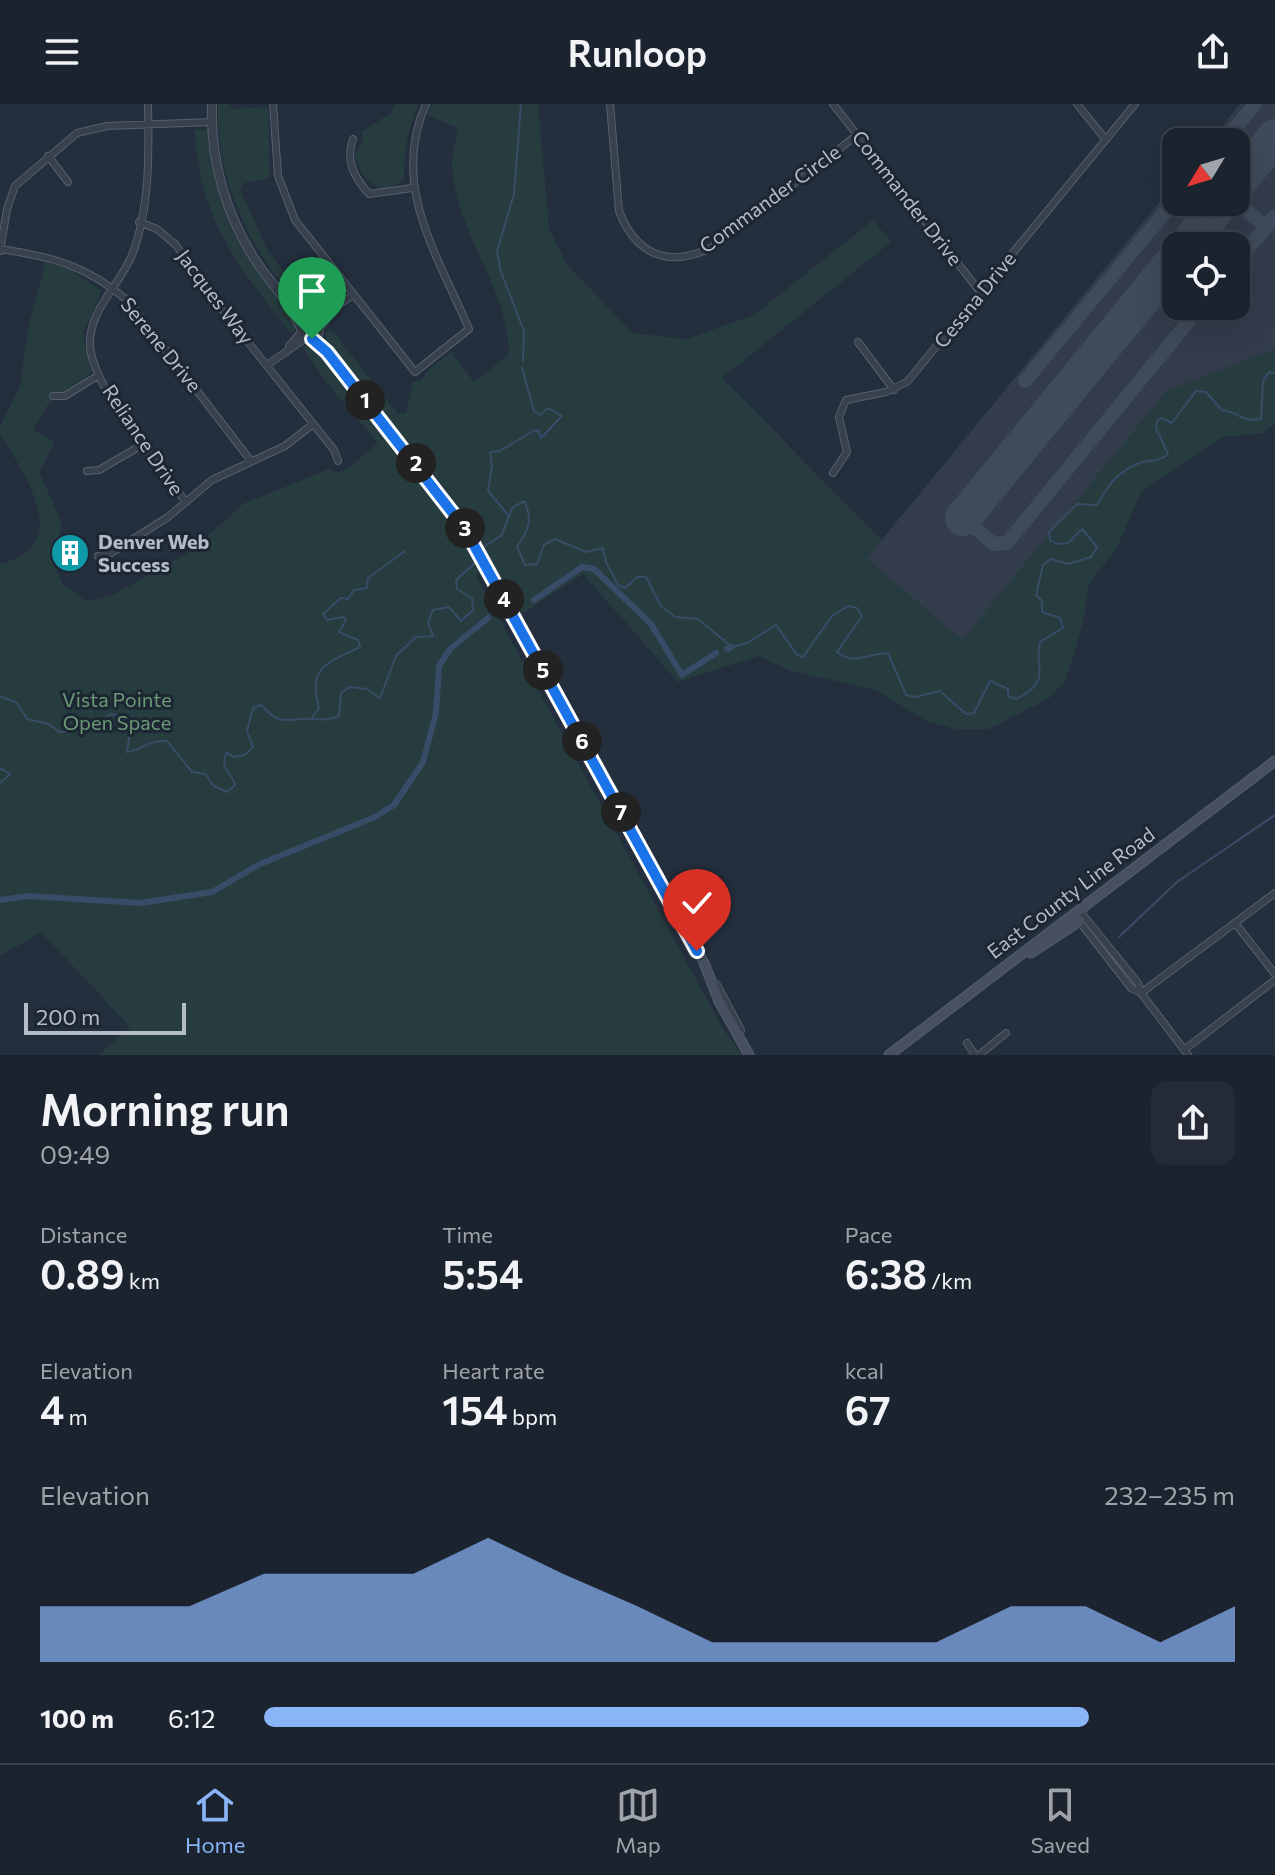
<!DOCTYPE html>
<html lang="en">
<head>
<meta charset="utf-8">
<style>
  :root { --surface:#1b232e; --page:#242b36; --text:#f1f3f6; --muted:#a0a4aa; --line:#39404a; --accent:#8ab4f8 }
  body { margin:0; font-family:Commissioner,sans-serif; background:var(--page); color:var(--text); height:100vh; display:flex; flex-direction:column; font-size:30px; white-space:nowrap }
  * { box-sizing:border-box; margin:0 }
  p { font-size:26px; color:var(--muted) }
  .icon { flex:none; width:44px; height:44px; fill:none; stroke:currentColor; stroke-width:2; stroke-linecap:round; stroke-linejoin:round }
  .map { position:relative; height:951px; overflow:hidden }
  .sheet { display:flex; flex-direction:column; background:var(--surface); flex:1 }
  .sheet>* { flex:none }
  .needle { width:52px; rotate:232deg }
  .buttons { position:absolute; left:1162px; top:24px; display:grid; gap:16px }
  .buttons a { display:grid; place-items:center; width:88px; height:88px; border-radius:16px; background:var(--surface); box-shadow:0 8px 32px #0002,0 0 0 2px var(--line); font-size:40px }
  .scale { position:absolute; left:24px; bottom:20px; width:162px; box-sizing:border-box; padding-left:8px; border:4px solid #b4bcc9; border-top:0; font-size:22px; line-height:28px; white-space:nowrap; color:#b4bcc9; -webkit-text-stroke:6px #1d2633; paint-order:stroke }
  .pin { position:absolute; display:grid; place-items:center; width:68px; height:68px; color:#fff; margin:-82px -34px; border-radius:50% 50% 50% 0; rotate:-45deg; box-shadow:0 0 8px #0007 }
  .pin .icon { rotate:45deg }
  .km { position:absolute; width:40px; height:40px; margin:-20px; border-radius:50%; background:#222; color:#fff; font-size:22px; line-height:40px; text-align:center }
  .round { display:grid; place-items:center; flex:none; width:84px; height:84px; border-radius:16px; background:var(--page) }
  .head { display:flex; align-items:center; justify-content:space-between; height:136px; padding:0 40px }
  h1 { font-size:44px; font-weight:600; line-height:60px }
  .figures { display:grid; grid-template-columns:repeat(3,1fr); gap:12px; height:136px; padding:8px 40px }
  .figures div { display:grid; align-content:center }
  .figures b { font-size:40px; font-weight:600 }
  .figures small { font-size:22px; font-weight:400 }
  .figures p { font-size:22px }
  .chart { height:224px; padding:16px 40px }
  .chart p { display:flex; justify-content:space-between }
  .chart svg { width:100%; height:144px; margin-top:8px; fill:var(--accent); opacity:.7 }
  ul { padding:0 40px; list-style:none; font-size:26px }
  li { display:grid; grid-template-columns:128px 96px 1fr; align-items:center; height:60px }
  li i { height:20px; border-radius:10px; background:var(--accent) }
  header { display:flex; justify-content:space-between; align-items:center; height:104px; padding:0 40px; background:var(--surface); font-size:36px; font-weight:600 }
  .tab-bar { display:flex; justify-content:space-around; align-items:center; height:112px; border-top:2px solid var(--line); background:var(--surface); font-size:22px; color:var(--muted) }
  .tab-bar a { display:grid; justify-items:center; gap:4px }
  .tab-bar .on { color:var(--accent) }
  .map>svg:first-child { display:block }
</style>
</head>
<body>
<header><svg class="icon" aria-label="menu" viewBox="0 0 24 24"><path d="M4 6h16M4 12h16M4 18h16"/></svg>Runloop<svg class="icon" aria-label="share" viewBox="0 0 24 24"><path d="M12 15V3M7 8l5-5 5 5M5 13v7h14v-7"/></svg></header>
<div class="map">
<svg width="1275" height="951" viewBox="0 0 1275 951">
  <rect width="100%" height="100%" fill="#242f3e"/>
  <path fill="#323c4b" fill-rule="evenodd" d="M 1240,0 L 1275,0 L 1275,245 L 1167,287 L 963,537 L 866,455 L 1176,78 L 1176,98 L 1236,98 L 1236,38 L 1209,38 ZM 1176,142 L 1236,142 L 1236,202 L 1176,202 Z"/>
  <path fill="#263c3f" d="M 218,0 L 229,0 L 234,5 L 268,3 L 270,74 L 244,79 L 240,85 L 267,145 L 316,211 C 301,209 292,195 284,184 C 243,130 216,69 218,0 Z
    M 396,0 L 419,0 C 407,26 404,47 404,76 C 377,95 360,75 355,50 L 363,37 L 361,28 L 391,9 Z
    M 432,0 L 538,0 L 549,124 L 566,159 L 632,229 L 687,235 L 754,211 L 873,116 L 891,138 L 722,274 L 882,436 L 867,455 L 962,536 L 1167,287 L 1275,245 L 1275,320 L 1263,329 L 1223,333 L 1141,388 L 1116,446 L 1089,479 L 1083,519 L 1066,576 L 1048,595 L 989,625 L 959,626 L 928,618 L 876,586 L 791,567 L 759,552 L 678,578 L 583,470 L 522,510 L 451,393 L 325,236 L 327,220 L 398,310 L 406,309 L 413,278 L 421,277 L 428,266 L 451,248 L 474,278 L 509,250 C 507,180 455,128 452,61 C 452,49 456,36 458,24 L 427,11 Z
    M 195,25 L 207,26 C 211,73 224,119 251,159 C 265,180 290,200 296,224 L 292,231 C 239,163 198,115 195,25 Z
    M 46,158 L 71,166 L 102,187 L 83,229 L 91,269 L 47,302 L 33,326 L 55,338 L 39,368 L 62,419 L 53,460 L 63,480 L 86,497 L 111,492 L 191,447 L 243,400 L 329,365 L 336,369 L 344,367 L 378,339 L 326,278 L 302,242 L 313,242 L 449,409 L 482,467 L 476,472 L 722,923 L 742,951 L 99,951 L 130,923 L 41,828 L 0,852 L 0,460 C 75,443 25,370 0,330 L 0,322 L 20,282 L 29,220 Z"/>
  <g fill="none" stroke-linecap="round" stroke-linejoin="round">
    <path stroke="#394c67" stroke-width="2" d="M 521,0 L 514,90 L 497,147 L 501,168 L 524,227 L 523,257
      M 509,412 L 488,387 L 492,362 L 490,348 L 500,347 L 533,327 L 538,326 L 541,334 L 562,312 L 548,304 L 540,311 L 534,307 L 522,264
      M 479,446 L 502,431 L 512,404 L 524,397 C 533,414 529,427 517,442 L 525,461 L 537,460 L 544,441 L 555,435 L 586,448 L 603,444 L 606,458 L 618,481 L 625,484 L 637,473 L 646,473 L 661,502 L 675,513 L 698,515 L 732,543 L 747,539 L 776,521 L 797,551 L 803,553 L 832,512 L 848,502 L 857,504 L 862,512 L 837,548 C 854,562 868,549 888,549 L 906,591 L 915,593 L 940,587 L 966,610 L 974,609 L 990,577 L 1008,585 L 1008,592 L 1016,595 C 1054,576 1033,564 1040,538 L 1063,524 L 1060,514 L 1042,508 L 1042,497 L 1036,491 L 1043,461 L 1051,455 L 1068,460 L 1091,453 L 1097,443 L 1082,425 L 1068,439 L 1057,440 L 1050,436 L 1049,428 L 1077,400 L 1097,401 C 1108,382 1116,369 1137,360 C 1148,355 1158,359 1168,350 L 1156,324 L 1157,317 L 1161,314 L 1172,319 L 1196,287 L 1206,288 L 1222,306 C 1237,308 1245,319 1261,315 L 1263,277 L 1269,268 L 1275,269
      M 0,592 L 17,599 L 27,615 L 49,620 L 59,628 L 90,625 L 111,610 L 132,614 L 127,648 C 141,647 146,636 167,637 L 192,668 L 205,670 L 214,682 L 227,688 L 235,681 C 232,668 218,665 227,648 L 233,653 L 245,651 L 253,643 L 247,627 L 253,604 L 261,601 C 283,625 286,613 313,615 C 323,616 329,616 339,612 L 341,589 L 350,583 L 367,585 L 380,594 L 396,552 L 416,533 L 433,532 L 428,519 L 433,506 L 449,503 L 461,517 L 473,506 L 472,494 L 457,485 L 456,476 L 474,460 L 475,451
      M 312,614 L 319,604 C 307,563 327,559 360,543 L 358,536 L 339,528 L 346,516 L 344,513 L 327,516 L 323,510 L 341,494 L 348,495 L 354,486 L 367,484 L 368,474 L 405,447
      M 0,664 L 10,670 L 0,679
      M 1119,833 L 1177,778 L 1275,711"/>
    <path stroke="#394c67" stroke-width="6" d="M 534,496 L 582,463 L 594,465 L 651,520 L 682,571 L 716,549
      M 727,545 L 732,543
      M 0,796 L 28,792 L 141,799 L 212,788 L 260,760 L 375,713 L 394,701 L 423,658 L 436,609 L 439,562 L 450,545 L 488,514"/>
    <path stroke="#3f4a5a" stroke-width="14" d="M 1223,38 L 1255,0
      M 1236,98 L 1266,123
      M 1236,159 L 1275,112
      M 1025,277 L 1176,95
      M 963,414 L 994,440 L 1007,439 L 1201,202"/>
    <path stroke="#3f4a5a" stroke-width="36" d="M 1236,81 L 1275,33
      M 1186,142 L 1222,98
      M 963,414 L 1176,154"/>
    <g stroke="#565f6c" stroke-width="8">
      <path id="minor" d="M 148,0 C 149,48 150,105 132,151 C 119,183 88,206 90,243 C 94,285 160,364 186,398
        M 273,0 L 278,72 L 295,116 L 415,268 L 469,225 C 437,150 390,81 426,0
        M 610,0 L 619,107 C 636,151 668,164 711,144 L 857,31
        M 833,0 L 981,189
        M 1077,0 L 1106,36
        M 353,35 C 345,57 354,73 369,90 L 412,84
        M 48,52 L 68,78
        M 139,118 L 157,125 L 176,141 L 208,188 L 334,346 L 338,357
        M 0,145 C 53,153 86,161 128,197 L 251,357
        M 0,147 L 7,105 L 15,82 L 77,29 L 107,22 L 212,18
        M 313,218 L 353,191
        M 319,225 L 328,213
        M 858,238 L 894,286
        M 289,242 L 301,228
        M 267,261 L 306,234
        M 53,292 L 65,292 L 99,271
        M 87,367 L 99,366 L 142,341
        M 833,369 L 847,348 L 839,313 L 846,296 L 886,288 L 907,278 L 1135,0
        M 98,452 L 111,449 L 168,413 L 212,376 L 285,342 L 313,320
        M 1079,806 L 1138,879 L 1141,889 L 1188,951
        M 1079,817 L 1131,884 L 1141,889
        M 1235,819 L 1275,870
        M 1141,889 L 1275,789
        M 967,939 L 975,951
        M 1184,946 L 1275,876
        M 979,951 L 1006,929"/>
    </g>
    <g stroke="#565f6c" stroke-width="10">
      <path id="tertiary" d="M 212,0 C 210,58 227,116 260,163 C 275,184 292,201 301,225
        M301 226a9 9 0 1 1 18 0a9 9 0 1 1-18 0Z
        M 312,235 L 327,248 L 465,425 L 706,862
        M 716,881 L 740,926"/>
    </g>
    <g stroke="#565f6c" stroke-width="11">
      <path id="secondary" d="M 1031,849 L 1080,817
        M 704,859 L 719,897 L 749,951
        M 889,951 L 1275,657"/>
    </g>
    <use href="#minor" stroke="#38414e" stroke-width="6"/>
    <use href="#tertiary" stroke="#38414e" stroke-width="8"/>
    <use href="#secondary" stroke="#465061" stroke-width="9"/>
  </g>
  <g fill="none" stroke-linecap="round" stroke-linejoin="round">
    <g stroke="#fff" stroke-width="16">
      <path id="route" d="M 312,235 L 327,248 L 465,425 L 697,847"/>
    </g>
    <use href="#route" stroke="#1a73e8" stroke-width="10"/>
  </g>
  <defs>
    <g id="building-disc" transform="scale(2)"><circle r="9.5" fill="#0f9aa8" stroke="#1d2633"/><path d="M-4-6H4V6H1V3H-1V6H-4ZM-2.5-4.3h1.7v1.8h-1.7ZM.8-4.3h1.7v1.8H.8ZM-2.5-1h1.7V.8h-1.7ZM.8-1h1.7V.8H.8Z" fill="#fff"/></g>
  </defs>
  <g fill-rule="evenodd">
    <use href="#building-disc" x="70" y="449"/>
  </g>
  <g text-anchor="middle" stroke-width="6" stroke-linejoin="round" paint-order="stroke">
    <g font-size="20" fill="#b4bcc9" stroke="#1d2633">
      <text transform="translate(907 94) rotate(52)" y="7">Commander Drive</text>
      <text transform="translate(770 95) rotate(-36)" y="7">Commander Circle</text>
      <text transform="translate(215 193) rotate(53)" y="7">Jacques Way</text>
      <text transform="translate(975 196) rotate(-51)" y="7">Cessna Drive</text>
      <text transform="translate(161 241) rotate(51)" y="7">Serene Drive</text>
      <text transform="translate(143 336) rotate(56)" y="7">Reliance Drive</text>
      <text transform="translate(1071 789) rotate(-37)" y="7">East County Line Road</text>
    </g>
    <g font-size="20" font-weight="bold" fill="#b4bcc9" stroke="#1d2633" text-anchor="start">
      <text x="98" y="445">Denver Web<tspan x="98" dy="23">Success</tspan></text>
    </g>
    <g font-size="20" fill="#6b9a76" stroke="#1d2633">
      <text x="117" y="603">Vista Pointe<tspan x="117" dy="23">Open Space</tspan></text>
    </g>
  </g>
</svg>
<div class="buttons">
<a><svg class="needle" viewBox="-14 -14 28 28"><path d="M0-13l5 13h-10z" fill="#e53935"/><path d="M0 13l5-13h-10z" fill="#a0a4aa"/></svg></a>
<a><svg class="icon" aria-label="locate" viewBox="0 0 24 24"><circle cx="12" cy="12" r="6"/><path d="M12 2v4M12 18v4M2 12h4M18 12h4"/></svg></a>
</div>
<div class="scale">200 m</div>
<div class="pin" style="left:312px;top:235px;background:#1e9e55"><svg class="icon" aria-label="arrive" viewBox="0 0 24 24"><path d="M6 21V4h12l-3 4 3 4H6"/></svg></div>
<div class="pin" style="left:697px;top:847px;background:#d93025"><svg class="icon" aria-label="check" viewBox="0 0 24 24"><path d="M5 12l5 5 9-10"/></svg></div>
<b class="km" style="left:365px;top:296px">1</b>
<b class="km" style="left:416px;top:359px">2</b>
<b class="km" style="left:465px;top:424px">3</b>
<b class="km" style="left:504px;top:495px">4</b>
<b class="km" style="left:543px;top:566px">5</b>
<b class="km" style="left:582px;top:637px">6</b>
<b class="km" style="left:621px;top:708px">7</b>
</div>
<section class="sheet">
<div class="head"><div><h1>Morning run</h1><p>09:49</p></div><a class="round"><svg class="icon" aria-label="share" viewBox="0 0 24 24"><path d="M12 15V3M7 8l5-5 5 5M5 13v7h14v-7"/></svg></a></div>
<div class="figures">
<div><p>Distance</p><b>0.89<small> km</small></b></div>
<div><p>Time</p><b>5:54</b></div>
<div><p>Pace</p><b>6:38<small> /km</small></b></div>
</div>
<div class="figures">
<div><p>Elevation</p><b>4<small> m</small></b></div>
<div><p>Heart rate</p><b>154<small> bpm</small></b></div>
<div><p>kcal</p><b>67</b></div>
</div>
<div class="chart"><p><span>Elevation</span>232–235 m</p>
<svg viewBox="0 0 160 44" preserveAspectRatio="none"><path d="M0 44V27L10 27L20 27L30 17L40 17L50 17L60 6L70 17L80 27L90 38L100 38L110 38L120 38L130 27L140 27L150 38L160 27V44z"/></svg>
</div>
<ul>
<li><b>100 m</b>6:12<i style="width:85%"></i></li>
</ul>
</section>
<nav class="tab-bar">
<a class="on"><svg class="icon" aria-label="home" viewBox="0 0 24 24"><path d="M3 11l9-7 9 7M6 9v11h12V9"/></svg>Home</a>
<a><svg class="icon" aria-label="map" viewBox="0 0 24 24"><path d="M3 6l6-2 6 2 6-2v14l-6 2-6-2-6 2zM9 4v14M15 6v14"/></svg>Map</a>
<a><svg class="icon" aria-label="saved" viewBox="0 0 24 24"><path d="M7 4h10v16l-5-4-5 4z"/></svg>Saved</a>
</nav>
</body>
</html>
